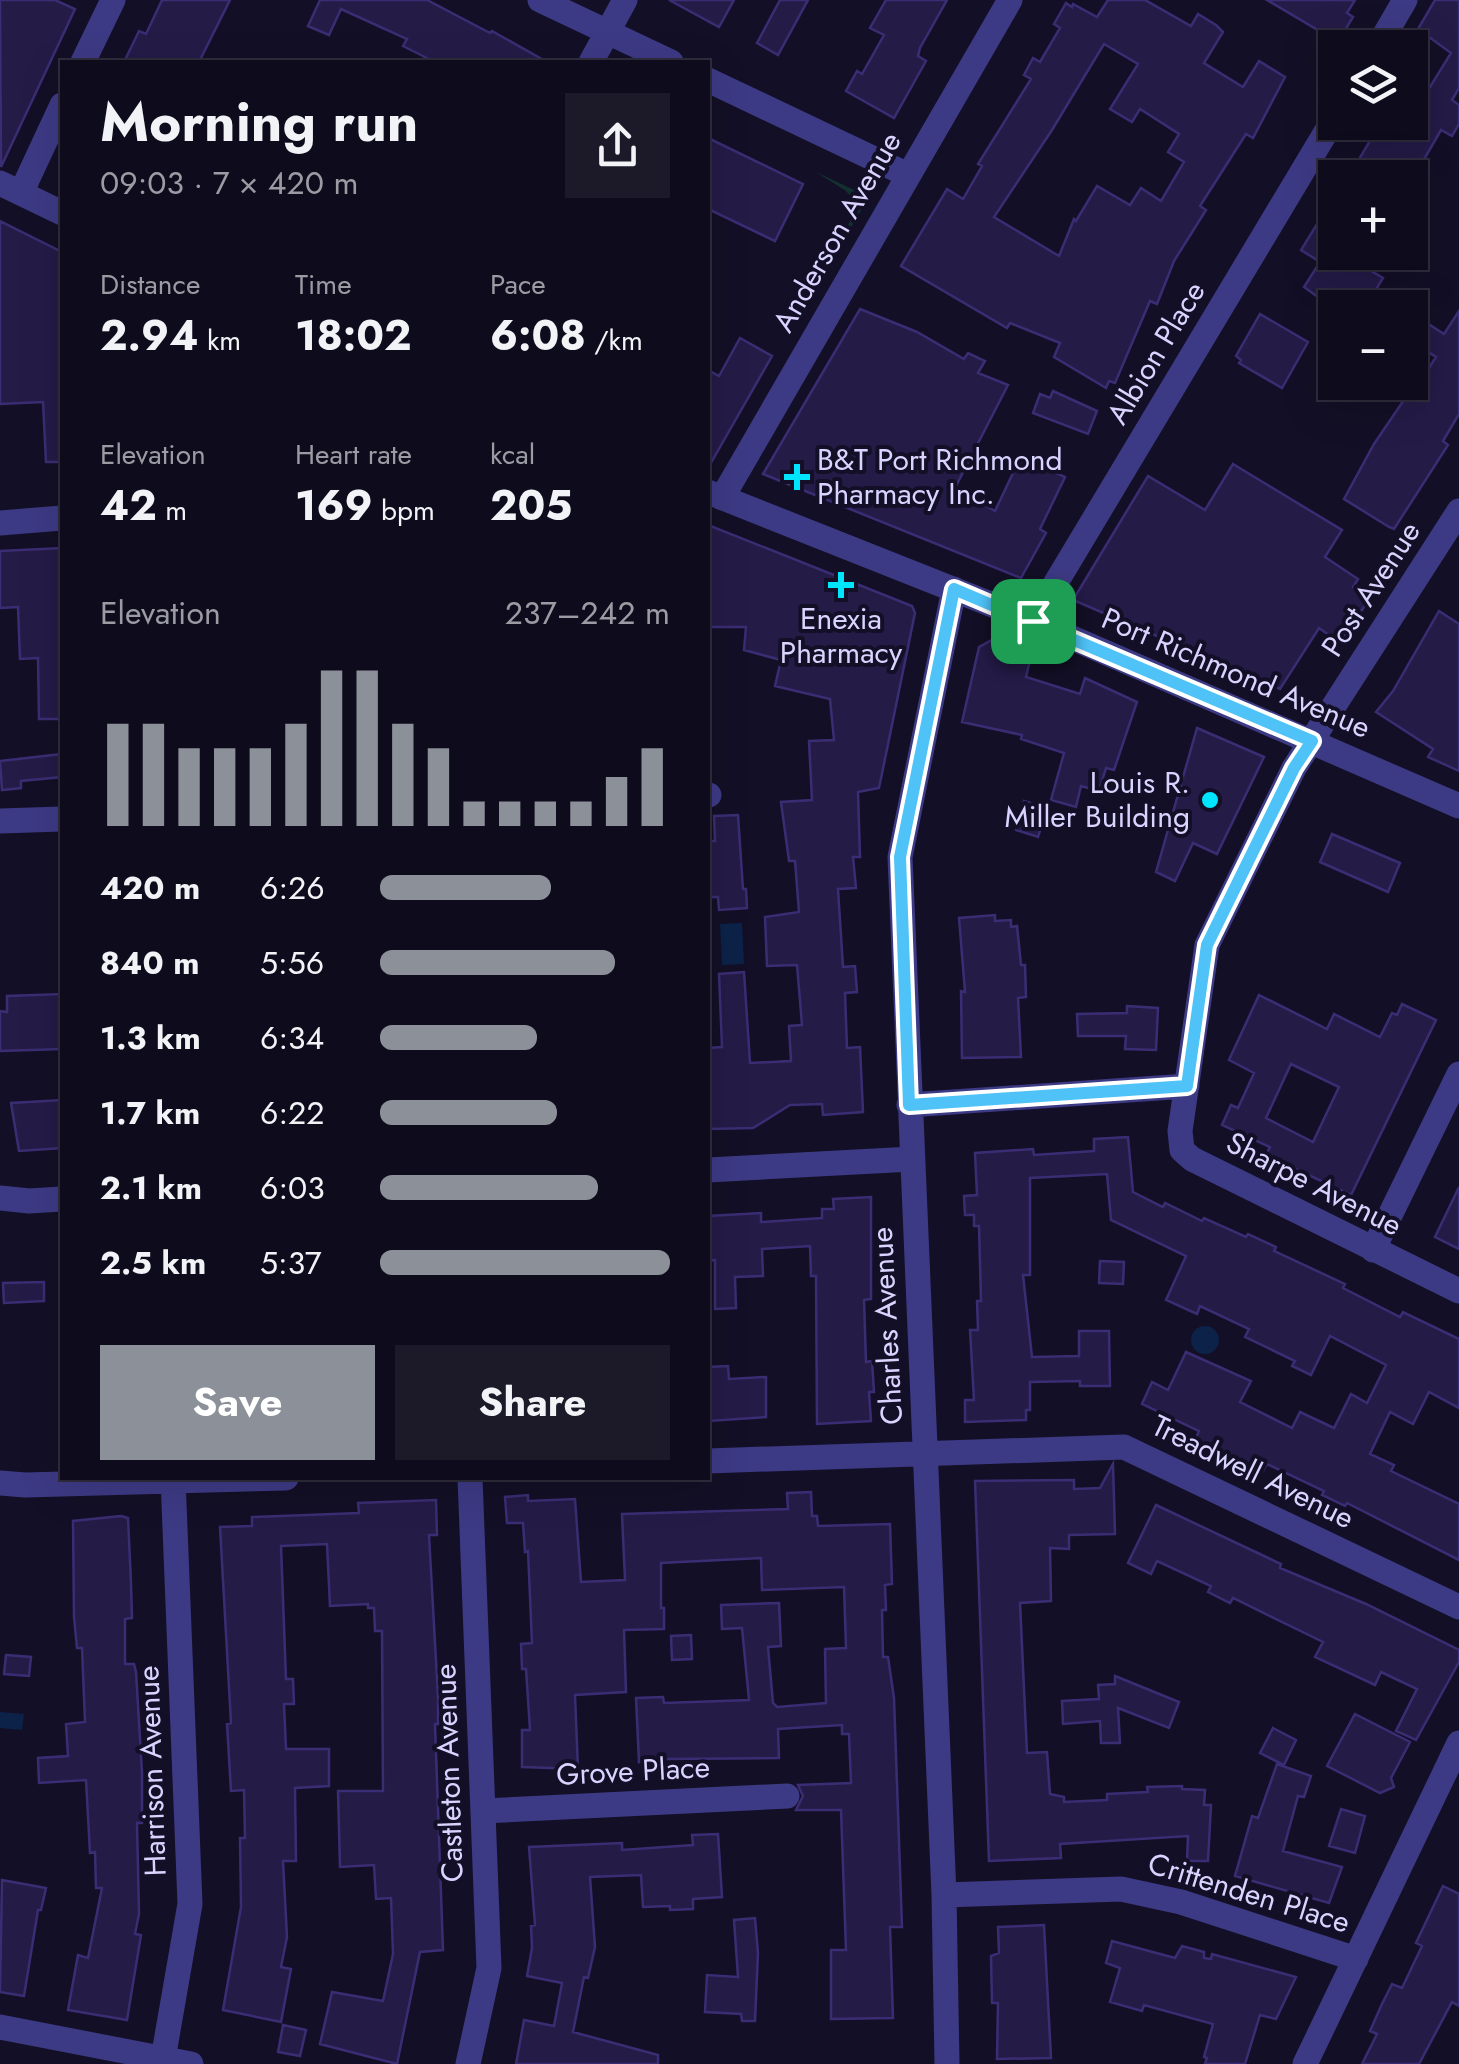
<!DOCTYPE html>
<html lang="en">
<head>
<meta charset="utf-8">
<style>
  :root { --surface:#0e0b1c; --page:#1c1929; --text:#f1f3f6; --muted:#9b9ba3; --line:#2e2b3b; --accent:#8c9099 }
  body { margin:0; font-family:Jost,sans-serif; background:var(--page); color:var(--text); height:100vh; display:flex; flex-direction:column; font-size:38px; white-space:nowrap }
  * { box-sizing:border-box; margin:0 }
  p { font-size:32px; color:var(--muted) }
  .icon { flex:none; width:55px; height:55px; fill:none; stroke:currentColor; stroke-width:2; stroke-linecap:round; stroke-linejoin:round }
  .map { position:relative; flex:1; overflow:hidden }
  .sheet { position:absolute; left:60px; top:60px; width:650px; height:1420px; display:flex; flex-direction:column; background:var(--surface); border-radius:0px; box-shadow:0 10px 40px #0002,0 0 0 2px var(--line) }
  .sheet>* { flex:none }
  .controls { position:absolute; left:1318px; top:30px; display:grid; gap:20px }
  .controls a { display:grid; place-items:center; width:110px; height:110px; border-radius:0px; background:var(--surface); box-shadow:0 10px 40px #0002,0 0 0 2px var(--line); font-size:50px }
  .pin { position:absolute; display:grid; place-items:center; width:85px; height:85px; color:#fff; margin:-42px; border-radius:20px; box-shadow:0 5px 15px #0006 }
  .round { display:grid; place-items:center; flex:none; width:105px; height:105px; border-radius:0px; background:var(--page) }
  .summary { display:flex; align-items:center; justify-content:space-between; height:170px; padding:0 40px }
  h1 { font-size:55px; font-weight:700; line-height:75px }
  .metrics { display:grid; grid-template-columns:repeat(3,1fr); gap:15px; height:170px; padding:10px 40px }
  .metrics div { display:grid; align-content:center }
  .metrics b { font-size:42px; font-weight:700 }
  .metrics small { font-size:28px; font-weight:400 }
  .metrics p { font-size:28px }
  .chart { height:280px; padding:20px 40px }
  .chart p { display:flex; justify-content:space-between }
  .chart svg { width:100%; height:180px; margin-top:10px; stroke:var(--accent); stroke-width:6 }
  .button { display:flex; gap:20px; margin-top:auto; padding:20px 40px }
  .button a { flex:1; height:115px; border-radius:0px; background:var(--accent); color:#fff; font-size:40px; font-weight:700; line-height:115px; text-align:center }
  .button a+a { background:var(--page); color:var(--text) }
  ul { padding:0 40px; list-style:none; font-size:32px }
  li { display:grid; grid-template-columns:160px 120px 1fr; align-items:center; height:75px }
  li i { height:25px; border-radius:12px; background:var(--accent) }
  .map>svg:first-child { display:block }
</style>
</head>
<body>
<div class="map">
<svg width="1459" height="2064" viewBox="0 0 1459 2064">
  <rect width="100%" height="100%" fill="#130f26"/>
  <path fill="#12302f" d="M 816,172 L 869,197 L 811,295 L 809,291 L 859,206 L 846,191 Z"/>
  <path fill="#0c2248" d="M 742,923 L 744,964 L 722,965 L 720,924 Z
    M1191 1340a14 14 0 1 1 28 0a14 14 0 1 1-28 0Z
    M 0,1712 L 24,1714 L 22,1730 L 0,1728 Z"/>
  <path fill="#241b47" stroke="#3b2d73" stroke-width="2.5" fill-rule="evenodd" d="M 0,0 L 55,0 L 75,9 L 1,167 Z
    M 162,0 L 230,0 L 199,62 L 124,62 L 139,31 L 146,34 Z
    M 320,0 L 427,0 L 490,33 L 492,31 L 547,62 L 435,62 L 403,46 L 407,39 L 341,9 L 329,35 L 308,26 Z
    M 669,0 L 734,0 L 719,27 Z
    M 780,0 L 808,0 L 778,55 L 757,43 Z
    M 886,0 L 947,0 L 920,48 L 918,56 L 926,61 L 894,118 L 846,91 L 857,71 L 862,74 L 884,35 L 870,28 Z
    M 1108,0 L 1145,0 L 1191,26 L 1198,14 L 1216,25 L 1223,32 L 1204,63 L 1243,87 L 1259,61 L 1285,77 L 1253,138 L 1246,134 L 1200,206 L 1206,210 L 1174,261 L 1157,304 L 1150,301 L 1115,383 L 1109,381 L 1106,388 L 1054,357 L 1060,343 L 1010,323 L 1007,328 L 901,266 L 947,189 L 963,199 L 982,166 L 978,164 L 1031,79 L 1024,75 L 1033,58 L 1040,62 L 1060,28 L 1054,24 L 1066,3 L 1072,7 L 1073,4 L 1097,17 ZM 1104,44 L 1138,64 L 1110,109 L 1132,122 L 1140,109 L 1179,134 L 1168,152 L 1184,162 L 1161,201 L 1141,188 L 1130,205 L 1097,186 L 1076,221 L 1074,219 L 1059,256 L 994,217 L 1052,130 Z
    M 1267,0 L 1355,0 L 1347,13 L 1353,17 L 1338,42 Z
    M 1435,0 L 1459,0 L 1459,88 L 1452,100 L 1459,105 L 1459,124 L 1452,136 L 1441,130 L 1419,168 L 1425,171 L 1415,188 L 1410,185 L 1410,178 L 1397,178 L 1389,173 L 1387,178 L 1348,178 L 1381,122 L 1410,122 L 1410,75 L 1430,87 L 1451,53 L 1418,29 Z
    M 708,138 L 803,184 L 775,241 L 708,209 Z
    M 1335,195 L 1335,252 L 1368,252 L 1380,260 L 1373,272 L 1383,278 L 1365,308 L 1333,308 L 1304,287 L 1320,262 L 1301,250 Z
    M 0,221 L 62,252 L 62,462 L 46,462 L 43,402 L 0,404 Z
    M 860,309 L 917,332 L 964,359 L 968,353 L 985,361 L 978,373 L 1008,385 L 955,488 L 995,511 L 1021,456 L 1065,477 L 1040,529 L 1046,533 L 1021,578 L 763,474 Z
    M 1459,311 L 1459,414 L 1443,441 L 1448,445 L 1394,529 L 1389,527 L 1344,499 L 1374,444 L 1412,388 L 1415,390 L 1436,357 L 1410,341 L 1410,312 L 1444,334 Z
    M 1260,314 L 1308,342 L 1282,388 L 1239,363 L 1241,360 L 1236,356 Z
    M 740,338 L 772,356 L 708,468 L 708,370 L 719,376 Z
    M 1053,391 L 1097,411 L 1088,434 L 1033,413 L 1040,394 L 1050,398 Z
    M 1233,464 L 1342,530 L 1325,557 L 1358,579 L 1353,587 L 1370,598 L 1340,643 L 1319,628 L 1280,689 L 1073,600 L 1148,476 L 1205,510 Z
    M 708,525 L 912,606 L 915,613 L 879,788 L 858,792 L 860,857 L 853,857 L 856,888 L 838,889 L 843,967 L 855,966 L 857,992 L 845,993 L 847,1048 L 860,1047 L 863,1112 L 823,1115 L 822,1104 L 790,1105 L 753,1128 L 708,1129 L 708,1048 L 722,1047 L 719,974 L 744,972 L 750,1063 L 791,1061 L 789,1026 L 802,1025 L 797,965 L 767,966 L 765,917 L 799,912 L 795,861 L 789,861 L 781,802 L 812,800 L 809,741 L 834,740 L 830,699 L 775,686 L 781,660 L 744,650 L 746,627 L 708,627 Z
    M 62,548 L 62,719 L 39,719 L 38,658 L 20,659 L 18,607 L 0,608 L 0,551 Z
    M 1439,611 L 1459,624 L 1459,771 L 1428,757 L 1433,749 L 1376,712 L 1393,691 Z
    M 992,640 L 1031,656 L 1026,677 L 1080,694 L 1085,678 L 1137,702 L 1114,770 L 1106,768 L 1099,791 L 1081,786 L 1076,807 L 1051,800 L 1064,753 L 1021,739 L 1022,735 L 962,722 L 979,647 Z
    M 1197,728 L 1264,757 L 1217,854 L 1193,843 L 1175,881 L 1156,872 Z
    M 62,754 L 62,777 L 21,781 L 21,788 L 2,790 L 0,761 Z
    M 1024,801 L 1047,808 L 1038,837 L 1016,830 Z
    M 738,815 L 743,889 L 746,889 L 747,908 L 719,910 L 718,897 L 708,897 L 708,841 L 715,841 L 714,816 Z
    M 1332,834 L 1400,863 L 1388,892 L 1320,862 Z
    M 995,915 L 995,921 L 1011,920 L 1011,927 L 1017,926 L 1021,965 L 1025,965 L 1026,997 L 1018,998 L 1021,1057 L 962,1058 L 961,991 L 965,992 L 959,918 Z
    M 62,994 L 62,1049 L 0,1051 L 0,1011 L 7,1012 L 7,996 Z
    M 1259,995 L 1327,1029 L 1334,1014 L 1380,1037 L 1392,1013 L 1397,1015 L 1402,1004 L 1436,1020 L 1351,1195 L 1266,1155 L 1270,1147 L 1222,1125 L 1231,1105 L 1238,1108 L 1254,1073 L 1229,1060 ZM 1291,1064 L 1339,1087 L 1313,1142 L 1266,1118 Z
    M 1127,1006 L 1158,1008 L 1156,1050 L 1125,1049 L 1126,1036 L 1078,1036 L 1077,1014 L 1127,1013 Z
    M 62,1100 L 62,1148 L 19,1151 L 11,1103 Z
    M 1128,1137 L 1133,1192 L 1163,1207 L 1165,1203 L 1202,1221 L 1204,1218 L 1246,1237 L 1248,1234 L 1276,1247 L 1274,1251 L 1345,1284 L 1343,1288 L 1400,1317 L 1403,1312 L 1459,1339 L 1459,1408 L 1429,1392 L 1413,1424 L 1390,1412 L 1370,1454 L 1394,1465 L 1391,1471 L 1459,1504 L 1459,1560 L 1347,1503 L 1345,1506 L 1322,1495 L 1324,1491 L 1267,1464 L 1263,1471 L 1195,1440 L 1199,1431 L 1142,1404 L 1152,1382 L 1168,1390 L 1186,1352 L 1251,1381 L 1240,1402 L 1292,1428 L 1300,1412 L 1334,1428 L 1351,1394 L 1367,1403 L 1386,1365 L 1330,1336 L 1311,1375 L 1292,1366 L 1295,1361 L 1245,1337 L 1249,1329 L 1200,1306 L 1197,1314 L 1166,1300 L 1186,1256 L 1111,1220 L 1107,1174 L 1030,1178 L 1030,1275 L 1023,1275 L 1032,1357 L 1079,1356 L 1079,1331 L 1109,1331 L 1110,1386 L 1080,1386 L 1080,1381 L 1030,1382 L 1030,1410 L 1026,1410 L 1026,1420 L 965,1422 L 965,1400 L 974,1400 L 970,1330 L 978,1330 L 977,1301 L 981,1301 L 979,1226 L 974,1226 L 974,1215 L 965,1215 L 964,1196 L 977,1195 L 975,1153 L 1033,1149 L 1034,1155 L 1094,1151 L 1094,1139 Z
    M 1459,1187 L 1459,1249 L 1435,1237 Z
    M 871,1197 L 871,1299 L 864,1300 L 866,1362 L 872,1361 L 874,1392 L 869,1392 L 871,1421 L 817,1424 L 816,1276 L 811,1276 L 810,1246 L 762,1249 L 763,1276 L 735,1277 L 736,1308 L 715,1309 L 715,1260 L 708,1261 L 708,1216 L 761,1213 L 761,1222 L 822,1218 L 822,1209 L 834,1209 L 833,1199 Z
    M 1100,1261 L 1124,1262 L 1123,1284 L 1099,1283 Z
    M 44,1282 L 44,1301 L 4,1303 L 3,1283 Z
    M 728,1366 L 729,1379 L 766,1377 L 766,1417 L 709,1421 L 708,1367 Z
    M 1113,1464 L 1115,1534 L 1069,1535 L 1069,1549 L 1050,1548 L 1051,1601 L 1020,1603 L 1027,1753 L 1047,1752 L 1050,1794 L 1064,1797 L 1064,1802 L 1107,1800 L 1107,1794 L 1148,1792 L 1147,1787 L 1182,1786 L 1182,1789 L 1205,1790 L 1204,1805 L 1211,1805 L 1208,1861 L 1187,1861 L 1188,1836 L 1060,1844 L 1061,1858 L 989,1861 L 975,1481 L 1074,1480 L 1074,1489 L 1100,1488 Z
    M 811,1492 L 812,1516 L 817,1516 L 818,1526 L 890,1524 L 892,1584 L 885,1585 L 886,1610 L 882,1610 L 883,1657 L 888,1657 L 894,1698 L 902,1927 L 890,1927 L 893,2018 L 831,2019 L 831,1950 L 846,1950 L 841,1810 L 796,1810 L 803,1796 L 798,1785 L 851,1783 L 849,1734 L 842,1734 L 842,1725 L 778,1729 L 779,1758 L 666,1759 L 639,1762 L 636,1698 L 663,1697 L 664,1703 L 749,1700 L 742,1628 L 722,1629 L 721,1605 L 779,1603 L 781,1646 L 768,1647 L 773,1703 L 777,1707 L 826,1703 L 825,1649 L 846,1648 L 844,1587 L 762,1590 L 761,1558 L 661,1563 L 661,1608 L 664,1608 L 664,1629 L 624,1630 L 626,1692 L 575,1695 L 578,1769 L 522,1767 L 522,1730 L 530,1730 L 526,1669 L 522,1669 L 521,1644 L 532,1643 L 528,1551 L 525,1552 L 523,1523 L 507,1523 L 505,1497 L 528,1495 L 528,1501 L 575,1499 L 581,1582 L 625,1580 L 622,1514 L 788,1509 L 787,1493 Z
    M 436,1500 L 437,1535 L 429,1535 L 438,1697 L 438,1724 L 435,1724 L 443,1950 L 420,1952 L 397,2064 L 320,2044 L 332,1992 L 383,2001 L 393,1954 L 391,1898 L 376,1899 L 374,1865 L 340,1867 L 338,1791 L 383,1791 L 382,1631 L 375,1631 L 374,1608 L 368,1608 L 368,1604 L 330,1606 L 327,1544 L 281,1546 L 286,1679 L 293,1679 L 294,1704 L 284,1704 L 286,1749 L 329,1749 L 329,1786 L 295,1788 L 296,1861 L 283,1861 L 287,1937 L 281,1967 L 291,1969 L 281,2022 L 223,2010 L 241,1907 L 240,1838 L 245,1838 L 244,1790 L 231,1791 L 227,1724 L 231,1723 L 220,1527 L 252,1526 L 252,1517 L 359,1513 L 358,1503 Z
    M 1156,1505 L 1281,1564 L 1280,1568 L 1366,1604 L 1459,1650 L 1459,1662 L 1416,1740 L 1396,1731 L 1417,1689 L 1381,1672 L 1375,1685 L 1315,1657 L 1323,1642 L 1233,1598 L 1230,1603 L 1208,1592 L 1211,1586 L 1157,1561 L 1151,1574 L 1128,1563 Z
    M 121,1516 L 128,1518 L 131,1583 L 132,1618 L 125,1619 L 125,1664 L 134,1664 L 136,1672 L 142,1772 L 142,1823 L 137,1823 L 139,1914 L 135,1934 L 141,1935 L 127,2020 L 68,2010 L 78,1955 L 88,1958 L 102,1888 L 96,1888 L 95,1852 L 90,1853 L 86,1780 L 39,1783 L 38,1758 L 68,1756 L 66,1724 L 85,1722 L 82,1648 L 77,1648 L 74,1617 L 73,1521 Z
    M 691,1635 L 692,1659 L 672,1660 L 671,1636 Z
    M 6,1655 L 31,1657 L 29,1676 L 4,1674 Z
    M 1115,1676 L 1179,1702 L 1169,1728 L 1118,1708 L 1120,1743 L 1101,1743 L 1100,1721 L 1063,1724 L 1062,1701 L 1099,1699 L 1098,1685 L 1115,1684 Z
    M 1355,1714 L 1410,1742 L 1391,1778 L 1394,1787 L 1380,1793 L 1327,1766 Z
    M 1273,1728 L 1296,1740 L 1284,1765 L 1260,1753 Z
    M 1277,1764 L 1311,1776 L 1304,1797 L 1298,1796 L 1283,1851 L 1342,1867 L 1329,1903 L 1235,1876 L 1252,1816 L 1258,1818 Z
    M 1341,1809 L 1365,1816 L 1355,1853 L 1329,1846 Z
    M 718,1834 L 722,1897 L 693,1899 L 693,1909 L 670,1910 L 670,1906 L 643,1907 L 641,1875 L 590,1877 L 595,1947 L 588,1978 L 584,1977 L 573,2032 L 658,2055 L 658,2064 L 516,2064 L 524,2020 L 554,2026 L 562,1983 L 527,1976 L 532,1948 L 531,1926 L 535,1925 L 529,1847 L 622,1843 L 622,1850 L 693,1845 L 692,1835 Z
    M 2,1880 L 46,1888 L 41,1910 L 38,1910 L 24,1996 L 0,1992 Z
    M 1443,1886 L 1459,1894 L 1459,2006 L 1452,2002 L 1419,2064 L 1362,2064 L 1377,2034 L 1370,2031 L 1381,2006 L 1392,1984 L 1402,1988 L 1422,1946 L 1416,1943 Z
    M 755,1918 L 758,1953 L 755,2021 L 742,2021 L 741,2014 L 705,2012 L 707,1975 L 738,1977 L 734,1920 Z
    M 1044,1925 L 1051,2058 L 997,2059 L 998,2003 L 992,2003 L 991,1956 L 999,1953 L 998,1927 Z
    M 1112,1941 L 1175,1958 L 1182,1946 L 1204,1952 L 1204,1958 L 1211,1959 L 1212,1954 L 1296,1977 L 1276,2019 L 1260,2015 L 1245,2064 L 1205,2064 L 1207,2058 L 1204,2057 L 1213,2024 L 1144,2005 L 1142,2011 L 1110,2002 L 1120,1968 L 1106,1963 Z
    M 283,2025 L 306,2030 L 300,2056 L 278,2052 Z"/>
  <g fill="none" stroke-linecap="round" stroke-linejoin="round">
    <path stroke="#3d3a85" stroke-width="25" d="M 540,0 L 671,62
      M 1377,48 L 1405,0
      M 83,62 L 113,0
      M 591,62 L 625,0
      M 708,80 L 908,175
      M 0,183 L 62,213
      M 21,193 L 62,105
      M 708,492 L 1033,621 L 1459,806
      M 722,498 L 1010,0
      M 1459,511 L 1294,768 L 1207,945 L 1180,1131 L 1182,1150 L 1192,1159 L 1459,1291
      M 0,523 L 62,518
      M 1033,621 L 1335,117
      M 708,795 L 709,795
      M 0,821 L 62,819
      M 909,1105 L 1187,1086
      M 708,1170 L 912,1159
      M 0,1198 L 29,1201 L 62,1199
      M 1373,1250 L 1459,1074
      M 708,1461 L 1124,1447 L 1459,1607
      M 0,1483 L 25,1485 L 286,1478
      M 483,1811 L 787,1796
      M 944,1895 L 1121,1889 L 1181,1902 L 1356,1959
      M 0,2027 L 191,2064
      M 163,2059 L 190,1904 L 173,1478
      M 468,2064 L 489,1968 L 470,1478
      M 947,2064 L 944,1895 L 900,857 L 954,589
      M 1305,2064 L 1459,1743"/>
  </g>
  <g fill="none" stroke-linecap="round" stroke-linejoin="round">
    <g stroke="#fff" stroke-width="20">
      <path id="route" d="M 954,589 L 1312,741 L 1294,768 L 1207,945 L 1187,1086 L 909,1105 L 900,857 Z"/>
    </g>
    <use href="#route" stroke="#4fc3f7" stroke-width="12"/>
  </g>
  <g fill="#00e5ff" stroke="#130f26" stroke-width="4">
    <path d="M792 462h10v10h10v10h-10v10h-10v-10h-10v-10h10z"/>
    <path d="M836 570h10v10h10v10h-10v10h-10v-10h-10v-10h10z"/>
    <circle cx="1210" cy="800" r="10"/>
  </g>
  <g text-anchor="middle" stroke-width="8" stroke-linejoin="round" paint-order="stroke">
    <g font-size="30" fill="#d9d4ff" stroke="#130f26">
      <text transform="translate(837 232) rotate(-60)" y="10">Anderson Avenue</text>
      <text transform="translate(1156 353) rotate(-59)" y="10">Albion Place</text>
      <text transform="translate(1371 589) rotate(-57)" y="10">Post Avenue</text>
      <text transform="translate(1236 673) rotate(23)" y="10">Port Richmond Avenue</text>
      <text transform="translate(1314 1184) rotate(27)" y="10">Sharpe Avenue</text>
      <text transform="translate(887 1326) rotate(-93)" y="10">Charles Avenue</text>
      <text transform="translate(1253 1472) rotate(26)" y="10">Treadwell Avenue</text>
      <text transform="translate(152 1771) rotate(-92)" y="10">Harrison Avenue</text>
      <text transform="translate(633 1771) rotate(-3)" y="10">Grove Place</text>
      <text transform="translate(449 1773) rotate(-92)" y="10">Castleton Avenue</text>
      <text transform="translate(1249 1893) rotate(17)" y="10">Crittenden Place</text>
    </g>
    <g font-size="30" fill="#d9d4ff" stroke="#130f26" text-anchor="start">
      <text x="817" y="470">B&amp;T Port Richmond<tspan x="817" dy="34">Pharmacy Inc.</tspan></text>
      <text x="841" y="629" text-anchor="middle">Enexia<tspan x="841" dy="34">Pharmacy</tspan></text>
      <text x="1190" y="793" text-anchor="end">Louis R.<tspan x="1190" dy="34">Miller Building</tspan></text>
    </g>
  </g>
</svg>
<div class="controls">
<a><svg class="icon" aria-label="layers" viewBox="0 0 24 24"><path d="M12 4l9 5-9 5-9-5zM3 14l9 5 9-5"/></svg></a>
<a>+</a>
<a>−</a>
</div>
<div class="pin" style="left:1033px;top:621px;background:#1e9e55"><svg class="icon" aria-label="arrive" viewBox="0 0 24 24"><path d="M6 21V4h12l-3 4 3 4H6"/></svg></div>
<section class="sheet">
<div class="summary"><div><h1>Morning run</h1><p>09:03 · 7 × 420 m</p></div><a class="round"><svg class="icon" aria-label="share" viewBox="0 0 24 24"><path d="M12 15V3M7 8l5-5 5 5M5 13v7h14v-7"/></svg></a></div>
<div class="metrics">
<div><p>Distance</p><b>2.94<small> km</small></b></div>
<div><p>Time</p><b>18:02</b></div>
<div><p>Pace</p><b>6:08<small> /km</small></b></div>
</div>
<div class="metrics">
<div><p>Elevation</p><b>42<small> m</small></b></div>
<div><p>Heart rate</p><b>169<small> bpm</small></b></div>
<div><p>kcal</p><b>205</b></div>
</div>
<div class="chart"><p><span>Elevation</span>237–242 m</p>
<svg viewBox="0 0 160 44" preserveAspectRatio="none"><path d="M5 44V19M15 44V19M25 44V25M35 44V25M45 44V25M55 44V19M65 44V6M75 44V6M85 44V19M95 44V25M105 44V38M115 44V38M125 44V38M135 44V38M145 44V32M155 44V25"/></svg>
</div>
<ul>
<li><b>420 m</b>6:26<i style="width:59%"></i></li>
<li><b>840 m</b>5:56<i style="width:81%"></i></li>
<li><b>1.3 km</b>6:34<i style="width:54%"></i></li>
<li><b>1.7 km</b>6:22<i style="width:61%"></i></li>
<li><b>2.1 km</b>6:03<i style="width:75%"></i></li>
<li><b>2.5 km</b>5:37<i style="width:100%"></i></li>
</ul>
<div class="button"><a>Save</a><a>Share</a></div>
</section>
</div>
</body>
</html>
